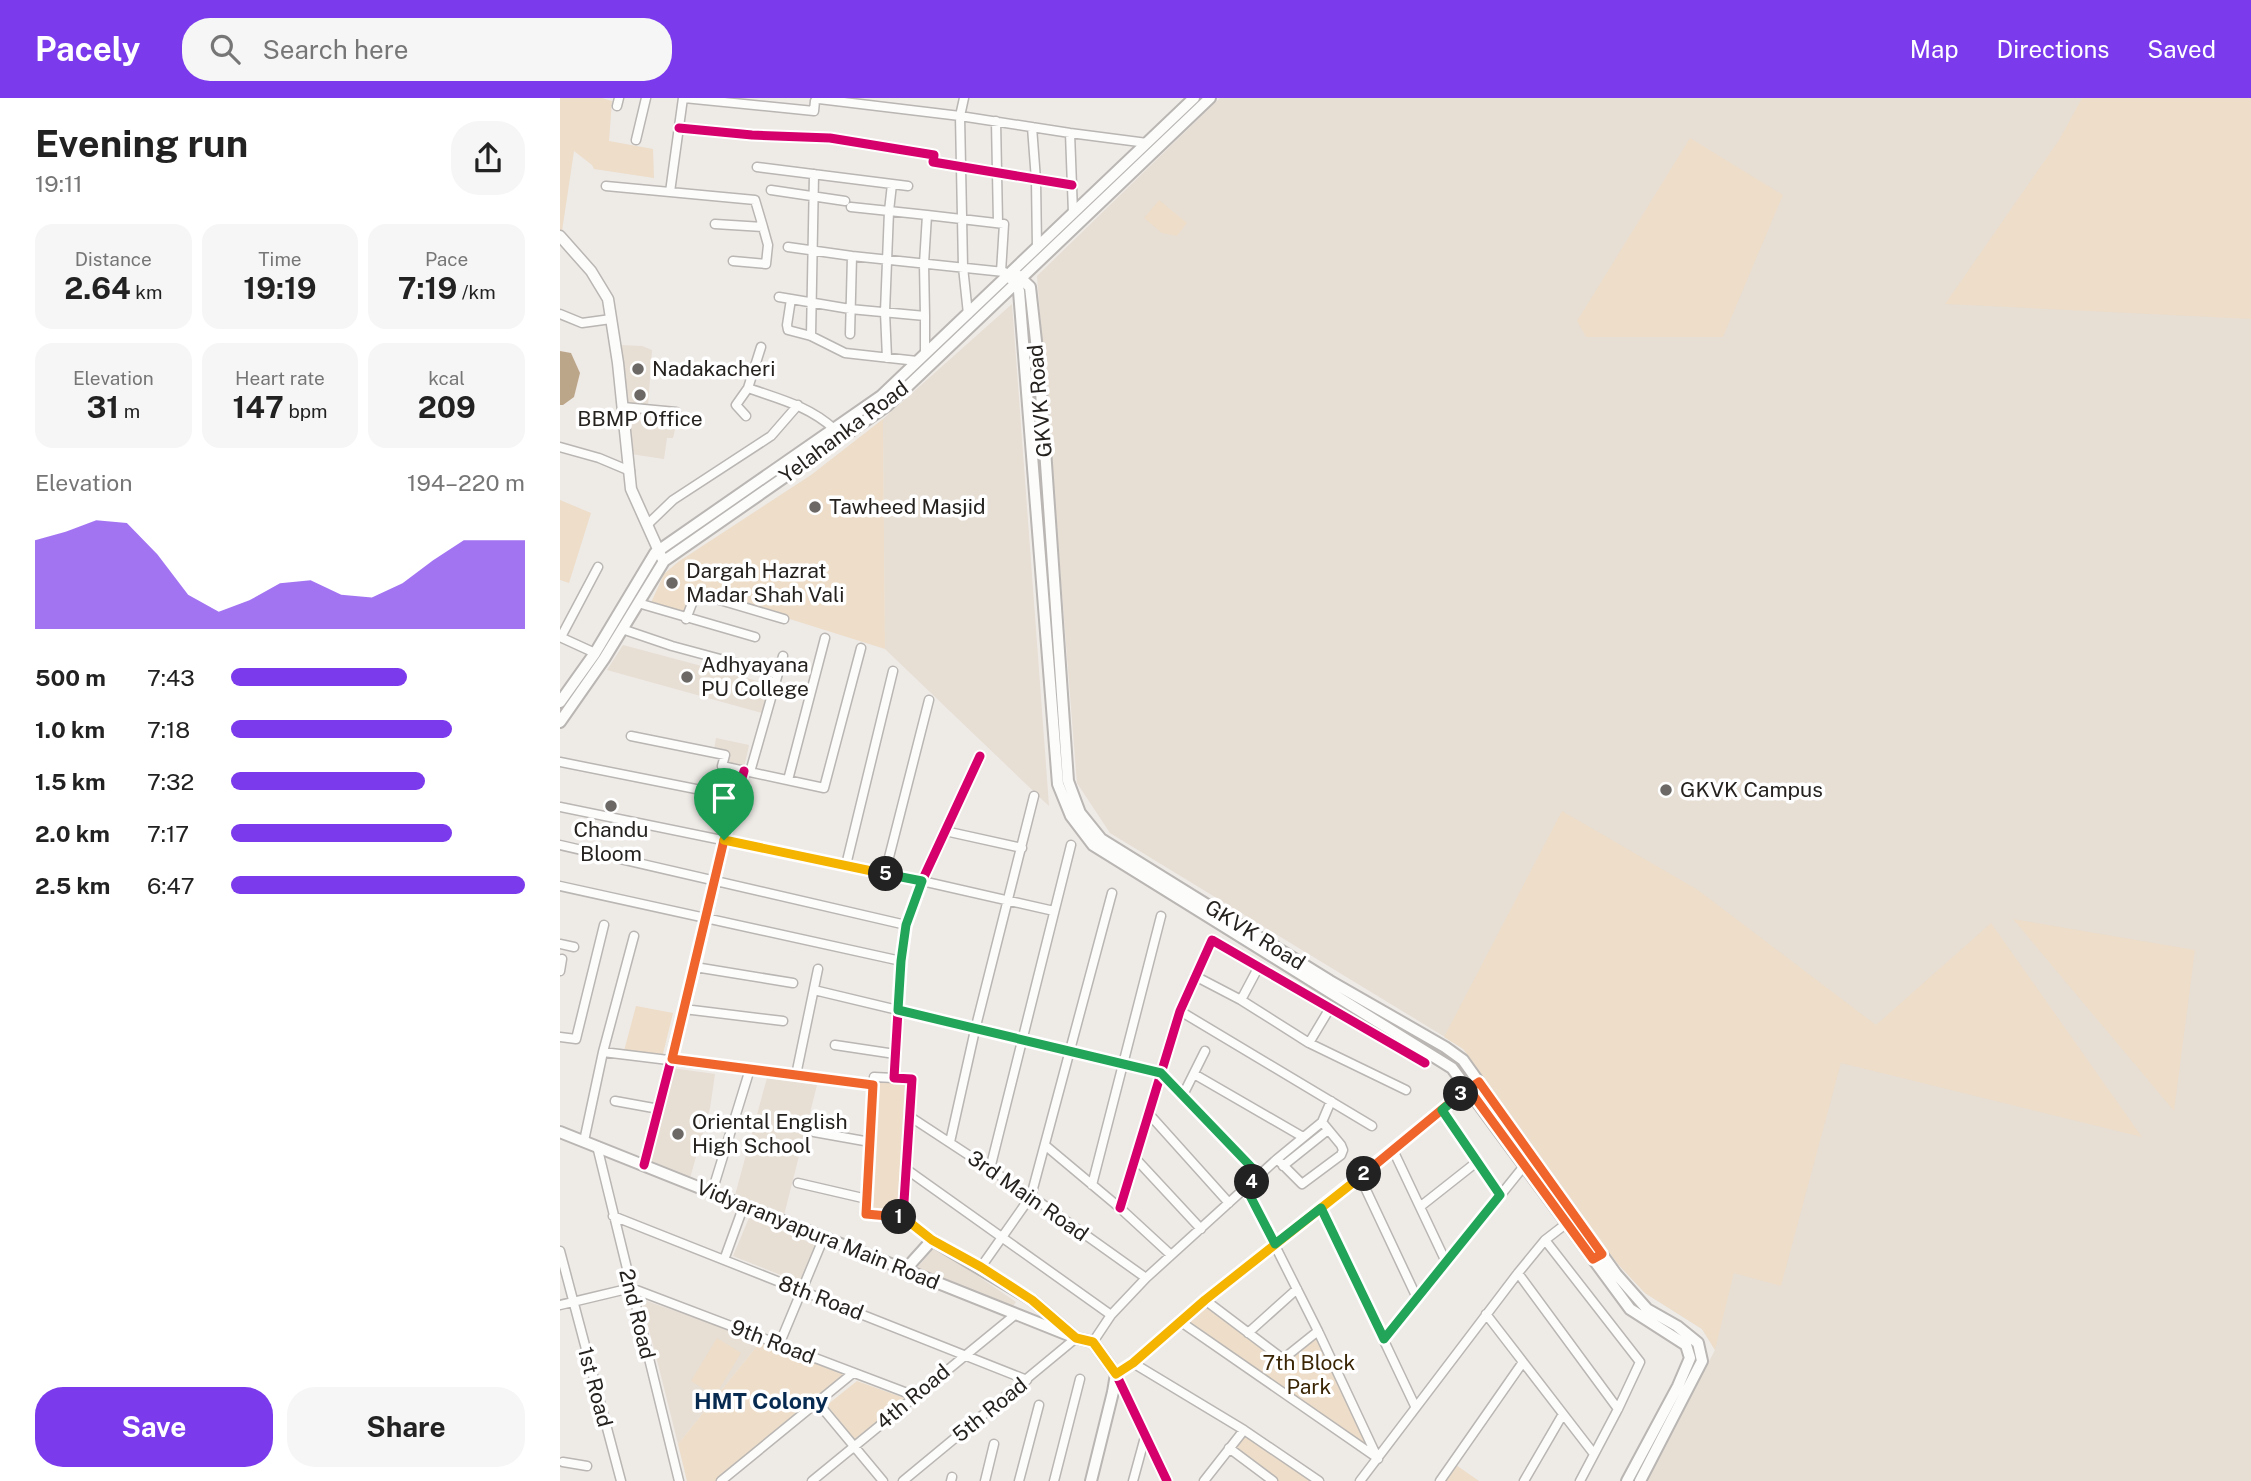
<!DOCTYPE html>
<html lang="en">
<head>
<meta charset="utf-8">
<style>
  :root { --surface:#fff; --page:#f6f6f6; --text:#222; --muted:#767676; --accent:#7c3aed }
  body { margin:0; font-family:"Public Sans",sans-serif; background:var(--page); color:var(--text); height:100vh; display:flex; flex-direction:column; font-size:26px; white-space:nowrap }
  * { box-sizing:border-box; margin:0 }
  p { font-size:23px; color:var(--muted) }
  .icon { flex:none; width:38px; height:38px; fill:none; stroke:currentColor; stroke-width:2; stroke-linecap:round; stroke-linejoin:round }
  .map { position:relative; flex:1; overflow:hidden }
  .panel { display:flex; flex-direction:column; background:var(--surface); width:560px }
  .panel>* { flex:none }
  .pin { position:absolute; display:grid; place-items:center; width:60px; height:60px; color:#fff; margin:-72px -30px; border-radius:50% 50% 50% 0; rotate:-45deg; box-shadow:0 0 7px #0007 }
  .pin .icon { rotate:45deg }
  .km { position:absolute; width:35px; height:35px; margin:-18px; border-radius:50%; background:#222; color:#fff; font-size:19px; line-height:35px; text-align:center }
  .round { display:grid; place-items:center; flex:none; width:74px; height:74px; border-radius:28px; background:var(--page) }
  .headline { display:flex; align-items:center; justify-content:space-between; height:119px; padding:0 35px }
  h1 { font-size:38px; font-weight:700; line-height:52px }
  .metrics { display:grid; grid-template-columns:repeat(3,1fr); gap:10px; height:119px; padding:7px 35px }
  .metrics div { display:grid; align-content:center; border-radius:18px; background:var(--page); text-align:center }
  .metrics b { font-size:30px; font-weight:700 }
  .metrics small { font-size:19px; font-weight:400 }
  .metrics p { font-size:19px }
  .chart { height:196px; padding:14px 35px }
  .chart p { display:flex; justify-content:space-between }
  .chart svg { width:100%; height:126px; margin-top:7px; fill:var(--accent); opacity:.7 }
  .primary-button { display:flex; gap:14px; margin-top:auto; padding:14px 35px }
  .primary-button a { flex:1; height:80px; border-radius:28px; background:var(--accent); color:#fff; font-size:28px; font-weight:700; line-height:80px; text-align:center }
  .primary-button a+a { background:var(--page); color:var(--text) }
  ul { padding:0 35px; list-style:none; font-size:23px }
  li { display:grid; grid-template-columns:112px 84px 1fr; align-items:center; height:52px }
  li i { height:18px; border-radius:9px; background:var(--accent) }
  header { display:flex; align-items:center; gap:42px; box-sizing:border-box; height:98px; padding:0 35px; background:var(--accent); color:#fff }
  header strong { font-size:33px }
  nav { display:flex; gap:38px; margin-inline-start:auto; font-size:24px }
  .search { width:490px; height:63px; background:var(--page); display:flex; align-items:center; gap:18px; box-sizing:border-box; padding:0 24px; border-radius:28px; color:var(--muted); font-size:26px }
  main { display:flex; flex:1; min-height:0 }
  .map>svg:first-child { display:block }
</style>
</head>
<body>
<header>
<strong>Pacely</strong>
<div class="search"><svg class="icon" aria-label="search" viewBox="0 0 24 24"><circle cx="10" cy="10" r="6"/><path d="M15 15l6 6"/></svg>Search here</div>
<nav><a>Map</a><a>Directions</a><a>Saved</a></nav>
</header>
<main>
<section class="panel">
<div class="headline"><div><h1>Evening run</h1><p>19:11</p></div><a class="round"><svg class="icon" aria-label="share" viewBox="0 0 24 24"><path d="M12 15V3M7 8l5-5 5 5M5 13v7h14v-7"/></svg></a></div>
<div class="metrics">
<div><p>Distance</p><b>2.64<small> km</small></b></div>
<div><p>Time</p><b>19:19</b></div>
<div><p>Pace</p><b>7:19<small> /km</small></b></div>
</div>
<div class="metrics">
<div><p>Elevation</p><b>31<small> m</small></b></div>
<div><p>Heart rate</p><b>147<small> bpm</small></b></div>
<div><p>kcal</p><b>209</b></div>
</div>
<div class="chart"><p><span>Elevation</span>194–220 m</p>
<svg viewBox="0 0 160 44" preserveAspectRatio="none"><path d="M0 44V13L10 10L20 6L30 7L40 18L50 32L60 38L70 34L80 28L90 27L100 32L110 33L120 28L130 20L140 13L150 13L160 13V44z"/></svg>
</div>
<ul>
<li><b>500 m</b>7:43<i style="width:60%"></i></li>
<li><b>1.0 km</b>7:18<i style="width:75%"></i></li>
<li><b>1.5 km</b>7:32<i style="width:66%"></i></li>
<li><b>2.0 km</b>7:17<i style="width:75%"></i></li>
<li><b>2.5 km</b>6:47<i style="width:100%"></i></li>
</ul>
<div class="primary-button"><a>Save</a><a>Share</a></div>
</section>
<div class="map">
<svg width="1691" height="1383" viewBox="0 0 1691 1383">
  <rect width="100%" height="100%" fill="#eeeae6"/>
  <path fill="#e7ded4" d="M 660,0 L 1691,0 L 1691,1383 L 1087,1383 L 1155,1252 L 1142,1231 L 1085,1195 L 1057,1165 L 903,950 L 550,735 L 517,685 L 477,178 Z
    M 452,206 L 489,708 L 325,551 L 323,321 Z
    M 59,247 L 82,248 L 92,252 L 88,308 L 120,309 L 113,340 L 107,340 L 104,361 L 71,356 Z
    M 63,547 L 209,586 L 202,615 L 47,572 Z
    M 156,640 L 189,647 L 184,670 L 168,667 L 170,656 L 154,652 Z
    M 111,970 L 155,976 L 150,1010 L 130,1080 L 88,1063 Z
    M 207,980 L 257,987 L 223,1121 L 174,1101 Z
    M 189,1120 L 256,1147 L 241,1185 L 173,1158 Z
    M 375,1149 L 456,1204 L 453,1208 L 356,1171 Z
    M 81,1201 L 201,1243 L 118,1346 L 99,1270 Z"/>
  <path fill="#edddc9" d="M 0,0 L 42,0 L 52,3 L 49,43 L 93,51 L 94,80 L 34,71 L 32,67 L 14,53 L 2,133 L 0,132 Z
    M 1522,0 L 1691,0 L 1691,221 L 1385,206 L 1499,42 Z
    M 1130,40 L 1223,97 L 1163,239 L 1026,239 L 1017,223 Z
    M 599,102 L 627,125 L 617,138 L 602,135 L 584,120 Z
    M 323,321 L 325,551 L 135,491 L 123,517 L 90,507 L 104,476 L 118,464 L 251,377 Z
    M 0,402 L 31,415 L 9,485 L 0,482 Z
    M 1002,713 L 1138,792 L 1316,927 L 1431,825 L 1582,1039 L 1281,965 L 1221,1188 L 1174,1175 L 1155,1252 L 1142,1231 L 1085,1195 L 1057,1165 L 903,951 L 884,939 Z
    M 1453,821 L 1635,852 L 1614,1013 Z
    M 76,908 L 113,915 L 103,956 L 64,953 Z
    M 318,983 L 345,984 L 337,1116 L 310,1114 Z
    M 645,1205 L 723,1264 L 757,1237 L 812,1354 L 625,1223 Z
    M 157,1240 L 181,1255 L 155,1298 L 131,1283 Z
    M 201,1243 L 284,1277 L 156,1383 L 127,1383 L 118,1346 Z
    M 297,1283 L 347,1301 L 295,1342 L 267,1307 Z
    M 684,1334 L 751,1383 L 715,1383 L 672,1351 Z
    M 896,1367 L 919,1383 L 885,1383 Z"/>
  <path fill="#bca68a" d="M 0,253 L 11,255 L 20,275 L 14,299 L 3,307 L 0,307 Z"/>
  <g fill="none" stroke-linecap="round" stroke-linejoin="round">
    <g stroke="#b9b6b3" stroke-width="11">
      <path id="minor" d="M 124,0 L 254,13 L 255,3 L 259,1 L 400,18 L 404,0
        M 57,8 L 59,0
        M 436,23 L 438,125
        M 472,29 L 476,82 L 477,150
        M 119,30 L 192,37 L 270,40 L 374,57 L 373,64 L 512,87
        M 510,35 L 513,115
        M 76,42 L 86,0
        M 197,69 L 348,88
        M 332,86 L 329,113 L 367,117
        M 46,88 L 195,102 L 203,129 L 155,126
        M 211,92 L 285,103
        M 110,94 L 123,0
        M 291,109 L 329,113 L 325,214 L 327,260
        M 228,149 L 292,158 L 444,174
        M 173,163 L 206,166 L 208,147 L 203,129
        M 219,199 L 231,201
        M 0,216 L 22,225 L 51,221
        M 408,216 L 403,169 L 400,18 L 510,35 L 587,45
        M 365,218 L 364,166 L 367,117 L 444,126 L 441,174
        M 290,236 L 292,158
        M 251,238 L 254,76
        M 201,249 L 188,290 C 219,301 249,308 274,331
        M 357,263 L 285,255 L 251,238 L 228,232 L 227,227 L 231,201 L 290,211 L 365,218 L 365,256
        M 63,309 L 116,314
        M 186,318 L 176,307 L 188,290
        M 0,349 L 39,360 L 70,373
        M 87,427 L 113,402 L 211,338 L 238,307
        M 78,505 L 195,539
        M 126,521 L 136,495 L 224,521
        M 62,531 L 112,548 L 216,576
        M 0,539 L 35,555
        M 1,539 L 38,469
        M 71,638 L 165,657 L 162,668 L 264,690 L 301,550
        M 0,664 L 176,699
        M 190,674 L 223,558
        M 228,682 L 265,540
        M 0,709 L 362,783 L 494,813
        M 385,733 L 462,750
        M 0,747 L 346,827
        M 286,767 L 333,573
        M 325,775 L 369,602
        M 0,788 L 341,863
        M 0,846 L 14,849
        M 135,869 L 233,885
        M 0,873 L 2,861
        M 635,878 L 681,902 L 749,945 L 846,992
        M 254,892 L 601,975 L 699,1077
        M 681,902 L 698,870
        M 124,911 L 223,923
        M 620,913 L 812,1028
        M 0,939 L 16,941 L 44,827
        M 749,945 L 770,910
        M 275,947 L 335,956
        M 43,954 L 313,987
        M 634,976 L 743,1039
        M 236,977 L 258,871
        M 334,980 L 314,979 L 306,1116 L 343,1119
        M 623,997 L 645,953
        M 55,1003 L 99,1011
        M 882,1012 L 940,1097
        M 589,1016 L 669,1105
        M 349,1018 L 471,1098 L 586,1180
        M 254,1034 L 310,1044
        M 24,1043 L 43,954 L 74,838
        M 390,1044 L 415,932 L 474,698
        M 37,1048 L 119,1383
        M 486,1048 L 560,1110 L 611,1157
        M 833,1052 L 886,1164
        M 576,1061 L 641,1131
        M 717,1061 L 742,1086 L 781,1057 L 783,1052 L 781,1047 L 762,1024
        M 84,1067 L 135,869 L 164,742 L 184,673
        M 723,1068 L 768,1032
        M 346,1071 L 551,1217
        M 430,1071 L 511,747
        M 800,1079 L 857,1200
        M 238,1085 L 307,1101
        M 532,1087 L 601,818
        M 686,1090 L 758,1233 L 818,1361
        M 152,1094 L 190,971
        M 861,1108 L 918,1063
        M 560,1110 L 620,913 L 652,842 L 865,965
        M 761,1110 L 855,1308
        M 53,1118 L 467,1282
        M 372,1142 L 343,1119 L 352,981 L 334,980 L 341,863 L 346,827 L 362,783 L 420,658
        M 985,1142 L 1080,1264 L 1058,1311 L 1020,1383
        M 0,1153 L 61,1383
        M 164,1162 L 184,1107
        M 421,1169 L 471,1098 L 552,795
        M 958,1175 L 1058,1311
        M 645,1202 L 723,1261 L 758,1233
        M 0,1207 L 71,1190 L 355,1298
        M 926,1216 L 1034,1356
        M 621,1224 L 816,1359
        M 688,1235 L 737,1191
        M 824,1242 L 964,1068
        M 533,1244 L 551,1217 L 586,1180 L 717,1061 L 762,1024 L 771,1003
        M 219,1247 L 264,1139
        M 573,1265 L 684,1332 L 759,1383
        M 258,1305 L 323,1383
        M 669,1350 L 713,1383
        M 3,1364 L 27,1368
        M 161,1383 L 293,1275
        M 252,1383 L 456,1216
        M 343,1383 L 516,1240
        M 391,1383 L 392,1379
        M 425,1383 L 434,1346
        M 459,1383 L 479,1307
        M 494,1383 L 520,1281
        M 573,1383 L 585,1339
        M 607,1383 L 556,1276 L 573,1265 L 645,1202 L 908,990 L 919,984
        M 644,1383 L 684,1332
        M 800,1383 L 958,1175 L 985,1142 L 1011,1122
        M 880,1383 L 963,1264
        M 964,1383 L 1003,1316"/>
    </g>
    <g stroke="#b9b6b3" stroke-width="13">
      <path id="tertiary" d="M 0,138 L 31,173 L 48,201 L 58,265 L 71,391 L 102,460"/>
    </g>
    <g stroke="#b9b6b3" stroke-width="14">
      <path id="secondary" d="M 453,173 L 470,189 L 480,279 L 508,683 L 520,715 L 541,741 L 770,883 L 885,949 L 903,962 L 1056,1176 L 1087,1211 L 1117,1228 L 1138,1245 L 1142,1263 L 1080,1383
        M 448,178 L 456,185 L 459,193 L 498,686 L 511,718 L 533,747 L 892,970 L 1070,1211 L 1126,1247 L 1130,1260 L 1118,1288 L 1067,1383
        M 0,604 L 35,555 L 95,455 L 321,298 L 634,0
        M 0,624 L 44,561 L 104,463 L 328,307 L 650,0
        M 0,1034 L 516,1240
        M 345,1172 L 372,1142 L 472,1202 L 516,1240 L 533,1244 L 556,1276 L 553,1294 L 531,1383"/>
    </g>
    <use href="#minor" stroke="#fcfcfb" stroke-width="8"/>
    <use href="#tertiary" stroke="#fcfcfb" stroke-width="10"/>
    <use href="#secondary" stroke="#fcfcfb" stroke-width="10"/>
    <g stroke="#fff" stroke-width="13">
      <path id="cycleway" d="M 119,30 L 192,37 L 270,40 L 374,57 L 373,64 L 512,87
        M 84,1067 L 135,869 L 164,742 L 184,673
        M 560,1110 L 620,913 L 652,842 L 865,965
        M 372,1142 L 343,1119 L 352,981 L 334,980 L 341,863 L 346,827 L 362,783 L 420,658
        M 607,1383 L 556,1276 L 573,1265 L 645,1202 L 908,990 L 919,984"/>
    </g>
    <use href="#cycleway" stroke="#d6006c" stroke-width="9"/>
  </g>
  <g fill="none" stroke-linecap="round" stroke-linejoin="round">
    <g stroke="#fff" stroke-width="14">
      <path id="split-1" d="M 164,742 L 112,961 L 313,987 L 306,1116 L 339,1119"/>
    </g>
    <g stroke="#fff" stroke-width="14">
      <path id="split-2" d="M 339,1119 L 343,1119 L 372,1142 L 421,1169 L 472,1202 L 516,1240 L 533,1244 L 556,1276 L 573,1265 L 645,1202 L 804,1076"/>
    </g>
    <g stroke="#fff" stroke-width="14">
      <path id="split-3" d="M 804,1076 L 908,990 L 1033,1161 L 1042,1156 L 919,984 L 901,996"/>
    </g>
    <g stroke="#fff" stroke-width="14">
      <path id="split-4" d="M 692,1084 L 686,1090 L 715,1146 L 761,1110 L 824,1241 L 940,1097 L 882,1012 L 901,996"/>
    </g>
    <g stroke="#fff" stroke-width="14">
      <path id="split-5" d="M 326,776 L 362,783 L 346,827 L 341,863 L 338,912 L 601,975 L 699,1077 L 692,1084"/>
    </g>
    <g stroke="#fff" stroke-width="14">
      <path id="split-6" d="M 164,742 L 326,776"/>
    </g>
    <use href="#split-1" stroke="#f0652b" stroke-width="9"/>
    <use href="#split-2" stroke="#f5b400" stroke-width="9"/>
    <use href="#split-3" stroke="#f0652b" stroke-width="9"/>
    <use href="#split-4" stroke="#22a559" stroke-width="9"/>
    <use href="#split-5" stroke="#22a559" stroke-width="9"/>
    <use href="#split-6" stroke="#f5b400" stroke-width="9"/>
  </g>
  <g fill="#6b6865" stroke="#fff" stroke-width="2.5">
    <circle cx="78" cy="271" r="7"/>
    <circle cx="80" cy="297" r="7"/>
    <circle cx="255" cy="409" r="7"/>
    <circle cx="112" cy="485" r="7"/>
    <circle cx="127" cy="579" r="7"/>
    <circle cx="1106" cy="692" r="7"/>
    <circle cx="51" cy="708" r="7"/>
    <circle cx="118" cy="1036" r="7"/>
  </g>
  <g text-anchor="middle" stroke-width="7" stroke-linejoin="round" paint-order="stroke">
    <g font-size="21" fill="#25221f" stroke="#fff" text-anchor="start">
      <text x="92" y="278">Nadakacheri</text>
      <text x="80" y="328" text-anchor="middle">BBMP Office</text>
      <text x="269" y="416">Tawheed Masjid</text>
      <text x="126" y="480">Dargah Hazrat<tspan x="126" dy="24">Madar Shah Vali</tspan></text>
      <text x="141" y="574">Adhyayana<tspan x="141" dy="24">PU College</tspan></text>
      <text x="1120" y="699">GKVK Campus</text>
      <text x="51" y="739" text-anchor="middle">Chandu<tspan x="51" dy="24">Bloom</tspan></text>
      <text x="132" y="1031">Oriental English<tspan x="132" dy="24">High School</tspan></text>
    </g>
    <g font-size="21" fill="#25221f" stroke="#fff">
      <text transform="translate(480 303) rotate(-95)" y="7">GKVK Road</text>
      <text transform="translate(284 334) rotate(-37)" y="7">Yelahanka Road</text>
      <text transform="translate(695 837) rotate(32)" y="7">GKVK Road</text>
      <text transform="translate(468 1098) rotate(35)" y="7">3rd Main Road</text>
      <text transform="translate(258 1137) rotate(22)" y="7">Vidyaranyapura Main Road</text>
      <text transform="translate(261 1200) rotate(21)" y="7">8th Road</text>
      <text transform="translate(77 1216) rotate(76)" y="7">2nd Road</text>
      <text transform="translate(213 1244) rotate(21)" y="7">9th Road</text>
      <text transform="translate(35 1289) rotate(75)" y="7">1st Road</text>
      <text transform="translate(353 1299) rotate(-40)" y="7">4th Road</text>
      <text transform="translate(430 1312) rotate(-39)" y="7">5th Road</text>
    </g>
    <g font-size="21" fill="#3a2504" stroke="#fff">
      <text x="749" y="1272">7th Block<tspan x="749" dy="24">Park</tspan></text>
    </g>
    <g font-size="23" font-weight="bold" fill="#072a51" stroke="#fff">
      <text x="201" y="1311">HMT Colony</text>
    </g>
  </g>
</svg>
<div class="pin" style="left:164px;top:742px;background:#1e9e55"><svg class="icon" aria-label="arrive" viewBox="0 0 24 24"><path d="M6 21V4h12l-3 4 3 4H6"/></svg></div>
<b class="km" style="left:339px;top:1119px">1</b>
<b class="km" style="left:804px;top:1076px">2</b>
<b class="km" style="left:901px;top:996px">3</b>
<b class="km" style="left:692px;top:1084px">4</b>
<b class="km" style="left:326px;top:776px">5</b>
</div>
</main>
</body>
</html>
